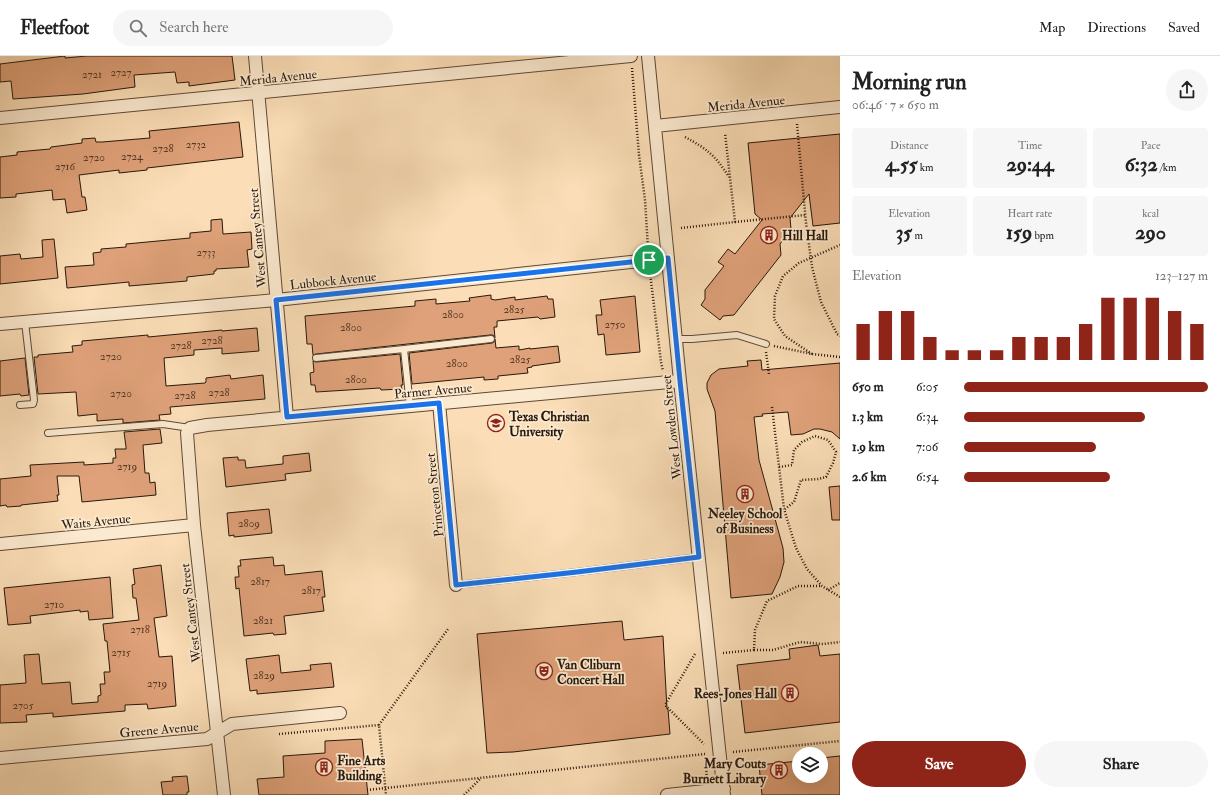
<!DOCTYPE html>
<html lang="en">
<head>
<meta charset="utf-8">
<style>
  :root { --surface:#fff; --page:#f6f6f6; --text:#222; --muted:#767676; --line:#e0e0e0; --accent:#8f2418 }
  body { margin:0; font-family:"IM FELL Double Pica",serif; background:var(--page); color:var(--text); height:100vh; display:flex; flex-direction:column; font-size:15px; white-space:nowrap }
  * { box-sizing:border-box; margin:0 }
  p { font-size:13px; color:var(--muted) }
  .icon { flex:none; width:22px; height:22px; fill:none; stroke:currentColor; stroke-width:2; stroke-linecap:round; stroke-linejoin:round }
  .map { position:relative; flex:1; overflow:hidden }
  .panel { display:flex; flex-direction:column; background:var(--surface); width:380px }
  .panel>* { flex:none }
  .controls { position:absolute; left:792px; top:691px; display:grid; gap:8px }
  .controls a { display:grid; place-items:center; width:36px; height:36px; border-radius:50%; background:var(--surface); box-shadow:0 4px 16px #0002; font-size:20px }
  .pin { position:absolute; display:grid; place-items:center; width:34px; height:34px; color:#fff; margin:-17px; border:2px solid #fff; border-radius:50%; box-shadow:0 1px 4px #0007 }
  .round { display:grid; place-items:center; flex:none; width:42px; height:42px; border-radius:21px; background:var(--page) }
  .headline { display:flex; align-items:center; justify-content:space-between; height:68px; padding:0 12px }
  h1 { font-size:22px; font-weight:800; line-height:30px }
  .metrics { display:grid; grid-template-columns:repeat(3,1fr); gap:6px; height:68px; padding:4px 12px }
  .metrics div { display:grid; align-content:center; border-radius:4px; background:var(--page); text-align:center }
  .metrics b { font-size:20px; font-weight:800 }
  .metrics small { font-size:11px; font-weight:400 }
  .metrics p { font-size:11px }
  .chart { height:112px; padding:8px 12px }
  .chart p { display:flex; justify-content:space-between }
  .chart svg { width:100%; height:72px; margin-top:4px; stroke:var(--accent); stroke-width:6 }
  .action { display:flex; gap:8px; margin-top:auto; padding:8px 12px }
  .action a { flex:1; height:46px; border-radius:24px; background:var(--accent); color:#fff; font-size:16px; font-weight:800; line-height:46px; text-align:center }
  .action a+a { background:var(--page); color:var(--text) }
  ul { padding:0 12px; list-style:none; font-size:13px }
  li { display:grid; grid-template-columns:64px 48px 1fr; align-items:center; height:30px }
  li i { height:10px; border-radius:5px; background:var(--accent) }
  header { display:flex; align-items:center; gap:24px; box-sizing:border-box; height:56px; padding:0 20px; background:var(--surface); border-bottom:1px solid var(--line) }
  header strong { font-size:19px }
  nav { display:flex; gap:22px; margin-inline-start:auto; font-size:14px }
  .search { width:280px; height:36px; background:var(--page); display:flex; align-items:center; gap:10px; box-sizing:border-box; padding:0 14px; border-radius:22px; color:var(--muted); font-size:15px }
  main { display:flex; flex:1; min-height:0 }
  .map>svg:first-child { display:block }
</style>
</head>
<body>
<header>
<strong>Fleetfoot</strong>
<div class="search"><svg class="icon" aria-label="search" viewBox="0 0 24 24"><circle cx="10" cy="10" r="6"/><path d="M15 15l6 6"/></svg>Search here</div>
<nav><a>Map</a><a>Directions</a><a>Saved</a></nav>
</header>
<main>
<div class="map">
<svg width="840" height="739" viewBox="0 0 840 739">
  <rect width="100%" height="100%" fill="#fbdeb7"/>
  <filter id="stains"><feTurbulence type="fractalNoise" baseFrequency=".005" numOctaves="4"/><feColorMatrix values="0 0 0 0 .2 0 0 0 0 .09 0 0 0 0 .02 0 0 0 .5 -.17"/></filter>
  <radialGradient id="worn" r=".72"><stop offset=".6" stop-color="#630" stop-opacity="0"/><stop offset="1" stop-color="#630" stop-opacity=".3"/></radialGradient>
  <path fill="#dfa179" stroke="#28180b" d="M 65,0 L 65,2 L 87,0 L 232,0 L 235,24 L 189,30 L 189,26 L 177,27 L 175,16 L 134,19 L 135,31 L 83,38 L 13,43 L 11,25 L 0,26 L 0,8 Z
    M 239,66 L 243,101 L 147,112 L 147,114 L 119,117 L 119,114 L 79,119 L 82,141 L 85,141 L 87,154 L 67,157 L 65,143 L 53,144 L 52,134 L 16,138 L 16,141 L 0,142 L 0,101 L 17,99 L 17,96 L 50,93 L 51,91 L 82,87 L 82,83 L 95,82 L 96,86 L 102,86 L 150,82 L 149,75 Z
    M 840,78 L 840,167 L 813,170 L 809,138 L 790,162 L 791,173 L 780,188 L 781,199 L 734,259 L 723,260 L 720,264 L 701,249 L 705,243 L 705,234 L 724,210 L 718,206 L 728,193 L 735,198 L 762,164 L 755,158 L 748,87 Z
    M 222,163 L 223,178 L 251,176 L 252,193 L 247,194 L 249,211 L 216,213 L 216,215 L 214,215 L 214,218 L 187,221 L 187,225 L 129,230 L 129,226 L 67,232 L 65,211 L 94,209 L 93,197 L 101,196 L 101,193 L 126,191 L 126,188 L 190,182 L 190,177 L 211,175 L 211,164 Z
    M 54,183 L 58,222 L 0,228 L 0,200 L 20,198 L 21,203 L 43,201 L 42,184 Z
    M 491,239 L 491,243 L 495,244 L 515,241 L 515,244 L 547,240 L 548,243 L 553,243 L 555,261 L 540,263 L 538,261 L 497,265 L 497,271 L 494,271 L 495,282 L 493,279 L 490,279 L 316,298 L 313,299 L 312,288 L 307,288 L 305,260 L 415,250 L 415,245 L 436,243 L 436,248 L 470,245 L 469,242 Z
    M 635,240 L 640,296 L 606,299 L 604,278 L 598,279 L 596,259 L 602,259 L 600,244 Z
    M 257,272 L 259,295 L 222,298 L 222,292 L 194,294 L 194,299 L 164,302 L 166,330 L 205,327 L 206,326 L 206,322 L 230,319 L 231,323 L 263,319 L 265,343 L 170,351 L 171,358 L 159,359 L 160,364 L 123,367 L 123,363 L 97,365 L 97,358 L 78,360 L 76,336 L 38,338 L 34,301 L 38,301 L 38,299 L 73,296 L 72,290 L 82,289 L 82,285 L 148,279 L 148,281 L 222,274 L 222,275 Z
    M 495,283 L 496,292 L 519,290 L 519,294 L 530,292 L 530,293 L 558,290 L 560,306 L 532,310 L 532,311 L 527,312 L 528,317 L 498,320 L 498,323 L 484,324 L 484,321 L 412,328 L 409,297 L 492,287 L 494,286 Z
    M 400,298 L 403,329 L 401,329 L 402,333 L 381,334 L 380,332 L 316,336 L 315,329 L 311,329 L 310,317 L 314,316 L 313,305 L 316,306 Z
    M 25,302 L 29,339 L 21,340 L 20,338 L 0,340 L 0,305 Z
    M 761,304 L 762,314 L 840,307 L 840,383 L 832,376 L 820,373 L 814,373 L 803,378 L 791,379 L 788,356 L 762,358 L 763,360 L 754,361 L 759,404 L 783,492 L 784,506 L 780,521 L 772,538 L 731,542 L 715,355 L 707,333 L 707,327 L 711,319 L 719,313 L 748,310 L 747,305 Z
    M 160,373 L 162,387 L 143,389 L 145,417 L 149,417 L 150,427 L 155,426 L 156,439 L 82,446 L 79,420 L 57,420 L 59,439 L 57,439 L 58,445 L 21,449 L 21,450 L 7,451 L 6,449 L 0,450 L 0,423 L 31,420 L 30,409 L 84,406 L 84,409 L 113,407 L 113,402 L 116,402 L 115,393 L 126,393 L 126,391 L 124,376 Z
    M 309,397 L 311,415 L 285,418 L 286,424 L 226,431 L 223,402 L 238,401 L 238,404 L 245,404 L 246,412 L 283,408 L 283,400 Z
    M 840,430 L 840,464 L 832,464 L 829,431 Z
    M 269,453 L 272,477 L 234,481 L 234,479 L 229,480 L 227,457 Z
    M 273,501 L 274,510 L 284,509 L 285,519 L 322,515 L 325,541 L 322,541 L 324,555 L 284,560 L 286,578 L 274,579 L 273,577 L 244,580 L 239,532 L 236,533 L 235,521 L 239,521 L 238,510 L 241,510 L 240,504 Z
    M 161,509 L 167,560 L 154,562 L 159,601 L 172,600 L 176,650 L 148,653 L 147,648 L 125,649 L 125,655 L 53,661 L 53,657 L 26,659 L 27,666 L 0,667 L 0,629 L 26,627 L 24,599 L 39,598 L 42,628 L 70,626 L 72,648 L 98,646 L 98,640 L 101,639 L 100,628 L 105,628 L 104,616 L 110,616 L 107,585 L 105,585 L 103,568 L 139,564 L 136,542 L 133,542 L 132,529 L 135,528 L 133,513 Z
    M 110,521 L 113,562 L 89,564 L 88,555 L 80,556 L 80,554 L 30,560 L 31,567 L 8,569 L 4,532 Z
    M 622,565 L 624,584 L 663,580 L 667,653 L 668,653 L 670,678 L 513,696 L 487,697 L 477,578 Z
    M 818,589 L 820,600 L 840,598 L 840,666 L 745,677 L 737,609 L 790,603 L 789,593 Z
    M 279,599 L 281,617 L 311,614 L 310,609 L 331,607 L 334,631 L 257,638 L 257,634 L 250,635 L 246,603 Z
    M 362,683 L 368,739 L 259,739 L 257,723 L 284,721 L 283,700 L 325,697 L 325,685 Z
    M 840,700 L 840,739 L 762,739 L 759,709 L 799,705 L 799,720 L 821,720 L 821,702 Z
    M 187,720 L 189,736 L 187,736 L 187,739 L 163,739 L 161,726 L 173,725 L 172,721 Z"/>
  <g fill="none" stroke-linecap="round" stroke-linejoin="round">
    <g stroke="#5d4a36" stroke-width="8">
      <path id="lane" d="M 676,283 L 692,283 L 737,279 L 766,288
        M 404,293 L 491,283
        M 316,302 L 404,293 L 410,350
        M 20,349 L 33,348 L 34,344 L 25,266
        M 48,377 L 163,368 L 190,372
        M 456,529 L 577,516 L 699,501"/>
    </g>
    <g stroke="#5d4a36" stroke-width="14">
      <path id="street" d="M 255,0 L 287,361
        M 648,0 L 680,325 L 724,739
        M 0,62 L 631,0
        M 655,70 L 840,51
        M 0,268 L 276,244 L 668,202
        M 439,347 L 456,529
        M 0,488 L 194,469
        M 0,702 L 207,683 L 232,668 L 340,657
        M 224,739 L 194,469 L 187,377 L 190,372 L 207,369 L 680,325
        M 667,739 L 724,733"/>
    </g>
    <path stroke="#28180b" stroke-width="2.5" stroke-dasharray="1 2" stroke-linecap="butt" d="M 632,12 L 639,99 L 645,144 L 648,192
      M 797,68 L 806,167 L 812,211 L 821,246 L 837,278 L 840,280
      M 685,81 C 707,93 715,99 729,121
      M 735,166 L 805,159
      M 681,172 L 735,166 L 725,77
      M 650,217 L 661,306 L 663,315
      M 774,290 L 812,298 L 840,301
      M 766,296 L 769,318
      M 812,298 L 785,280 L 774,263 L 775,240 L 783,220 L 799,207 L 840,189
      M 772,351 L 784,453 L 796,492 L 807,513 L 822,530 L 840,541
      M 779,411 L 792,409 L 794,394 L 802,386 L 815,380 L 828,384 L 836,396 L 833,407 L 826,421 L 818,423 L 801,424 L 794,446 L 785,453
      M 828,534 L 840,527
      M 754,594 L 773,594 L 800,586 L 823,588 L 840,586
      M 723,597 L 754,594 L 755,574 L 767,545 L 798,530 L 821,530
      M 695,598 L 665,649 L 704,688
      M 379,669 L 448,573
      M 279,678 L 379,669 L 386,739
      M 733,696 L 840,685
      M 705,700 L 707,723
      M 367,734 L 705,698
      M 464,739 L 480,723"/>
    <use href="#lane" stroke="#fcead0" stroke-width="6"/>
    <use href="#street" stroke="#fcead0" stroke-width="12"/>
  </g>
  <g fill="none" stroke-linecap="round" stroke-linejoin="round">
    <g stroke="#fff" stroke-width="8">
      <path id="route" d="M 668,202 L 680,325 L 699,501 L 577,516 L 456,529 L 439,347 L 287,361 L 276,244 Z"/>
    </g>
    <use href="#route" stroke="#1a73e8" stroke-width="5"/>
  </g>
  <defs>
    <g id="building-ring" transform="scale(0.9)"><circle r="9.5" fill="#fcead0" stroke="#8f2418" stroke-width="1.5"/><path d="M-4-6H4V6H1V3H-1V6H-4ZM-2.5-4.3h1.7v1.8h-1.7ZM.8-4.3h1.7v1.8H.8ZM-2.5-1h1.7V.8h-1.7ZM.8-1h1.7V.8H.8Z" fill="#8f2418"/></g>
    <g id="university-ring" transform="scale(0.9)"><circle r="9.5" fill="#fcead0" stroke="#8f2418" stroke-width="1.5"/><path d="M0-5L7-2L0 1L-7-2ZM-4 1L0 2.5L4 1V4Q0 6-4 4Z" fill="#8f2418"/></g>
    <g id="theatre-ring" transform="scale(0.9)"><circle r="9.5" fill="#fcead0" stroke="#8f2418" stroke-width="1.5"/><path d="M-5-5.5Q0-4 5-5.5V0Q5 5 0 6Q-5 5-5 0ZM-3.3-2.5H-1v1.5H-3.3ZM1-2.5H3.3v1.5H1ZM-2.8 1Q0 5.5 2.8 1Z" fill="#8f2418"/></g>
  </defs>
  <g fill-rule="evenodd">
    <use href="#building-ring" x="769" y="179"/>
    <use href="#university-ring" x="496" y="367"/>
    <use href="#building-ring" x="745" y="438"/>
    <use href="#theatre-ring" x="544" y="615"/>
    <use href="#building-ring" x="790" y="637"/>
    <use href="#building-ring" x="324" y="711"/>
    <use href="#building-ring" x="779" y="714"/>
  </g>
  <g text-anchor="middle" stroke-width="3.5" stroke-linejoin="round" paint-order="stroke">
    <g font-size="11" fill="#563a26">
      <text x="121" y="20">2727</text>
      <text x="92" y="22">2721</text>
      <text x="196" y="92">2732</text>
      <text x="163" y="96">2728</text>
      <text x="132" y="104">2724</text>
      <text x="94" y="105">2720</text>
      <text x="65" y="114">2716</text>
      <text x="206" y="200">2733</text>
      <text x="514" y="257">2825</text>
      <text x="453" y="262">2800</text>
      <text x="615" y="272">2750</text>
      <text x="351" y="275">2800</text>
      <text x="212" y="288">2728</text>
      <text x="181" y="293">2728</text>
      <text x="111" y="304">2720</text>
      <text x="520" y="307">2825</text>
      <text x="457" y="311">2800</text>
      <text x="356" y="327">2800</text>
      <text x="219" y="340">2728</text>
      <text x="121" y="341">2720</text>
      <text x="185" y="343">2728</text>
      <text x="127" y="414">2719</text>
      <text x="249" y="471">2809</text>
      <text x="260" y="529">2817</text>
      <text x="311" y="538">2817</text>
      <text x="54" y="552">2710</text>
      <text x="263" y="568">2821</text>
      <text x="140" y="577">2718</text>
      <text x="121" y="600">2715</text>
      <text x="264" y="623">2829</text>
      <text x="157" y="631">2719</text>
      <text x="23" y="653">2705</text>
    </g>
    <g font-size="13" fill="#28180b" stroke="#fcead0">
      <text transform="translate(278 21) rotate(-6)" y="5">Merida Avenue</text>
      <text transform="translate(746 47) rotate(-6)" y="5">Merida Avenue</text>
      <text transform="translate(257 182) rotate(-95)" y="5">West Cantey Street</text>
      <text transform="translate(333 224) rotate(-6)" y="5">Lubbock Avenue</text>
      <text transform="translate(433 334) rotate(-5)" y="5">Parmer Avenue</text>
      <text transform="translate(671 371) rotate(-96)" y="5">West Lowden Street</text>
      <text transform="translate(434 439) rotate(-96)" y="5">Princeton Street</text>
      <text transform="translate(96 465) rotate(-6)" y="5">Waits Avenue</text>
      <text transform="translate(190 557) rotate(-97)" y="5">West Cantey Street</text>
      <text transform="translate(159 673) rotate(-5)" y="5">Greene Avenue</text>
    </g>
    <g font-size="13" font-weight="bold" fill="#28180b" stroke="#fcead0" text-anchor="start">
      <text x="782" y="184">Hill Hall</text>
      <text x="509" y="365">Texas Christian<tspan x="509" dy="15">University</tspan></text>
      <text x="745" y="462" text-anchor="middle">Neeley School<tspan x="745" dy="15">of Business</tspan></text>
      <text x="557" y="613">Van Cliburn<tspan x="557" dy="15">Concert Hall</tspan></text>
      <text x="777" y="642" text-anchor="end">Rees-Jones Hall</text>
      <text x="337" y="709">Fine Arts<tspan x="337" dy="15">Building</tspan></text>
      <text x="766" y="712" text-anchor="end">Mary Couts<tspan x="766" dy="15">Burnett Library</tspan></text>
    </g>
  </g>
  <rect width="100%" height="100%" filter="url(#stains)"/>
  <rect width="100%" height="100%" fill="url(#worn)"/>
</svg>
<div class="controls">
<a><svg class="icon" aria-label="layers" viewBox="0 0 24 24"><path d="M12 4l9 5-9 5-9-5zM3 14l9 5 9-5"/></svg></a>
</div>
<div class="pin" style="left:649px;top:204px;background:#1e9e55"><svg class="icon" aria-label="arrive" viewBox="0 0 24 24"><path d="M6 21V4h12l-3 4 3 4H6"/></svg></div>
</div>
<section class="panel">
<div class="headline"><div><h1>Morning run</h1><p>06:46 · 7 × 650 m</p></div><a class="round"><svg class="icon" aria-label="share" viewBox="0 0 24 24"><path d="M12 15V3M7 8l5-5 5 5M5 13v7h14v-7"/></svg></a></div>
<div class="metrics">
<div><p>Distance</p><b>4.55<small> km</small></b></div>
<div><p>Time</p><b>29:44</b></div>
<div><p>Pace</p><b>6:32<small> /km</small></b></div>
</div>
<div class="metrics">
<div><p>Elevation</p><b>35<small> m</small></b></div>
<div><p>Heart rate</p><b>159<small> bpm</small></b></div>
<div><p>kcal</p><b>290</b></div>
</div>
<div class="chart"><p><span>Elevation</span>123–127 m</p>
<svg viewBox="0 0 160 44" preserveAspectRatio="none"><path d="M5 44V22M15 44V14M25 44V14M35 44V30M45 44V38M55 44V38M65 44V38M75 44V30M85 44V30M95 44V30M105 44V22M115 44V6M125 44V6M135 44V6M145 44V14M155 44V22"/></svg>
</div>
<ul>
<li><b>650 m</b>6:05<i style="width:100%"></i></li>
<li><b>1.3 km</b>6:34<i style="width:74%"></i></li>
<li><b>1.9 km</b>7:06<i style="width:54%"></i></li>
<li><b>2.6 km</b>6:54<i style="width:60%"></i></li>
</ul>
<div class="action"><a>Save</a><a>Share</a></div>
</section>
</main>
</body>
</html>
